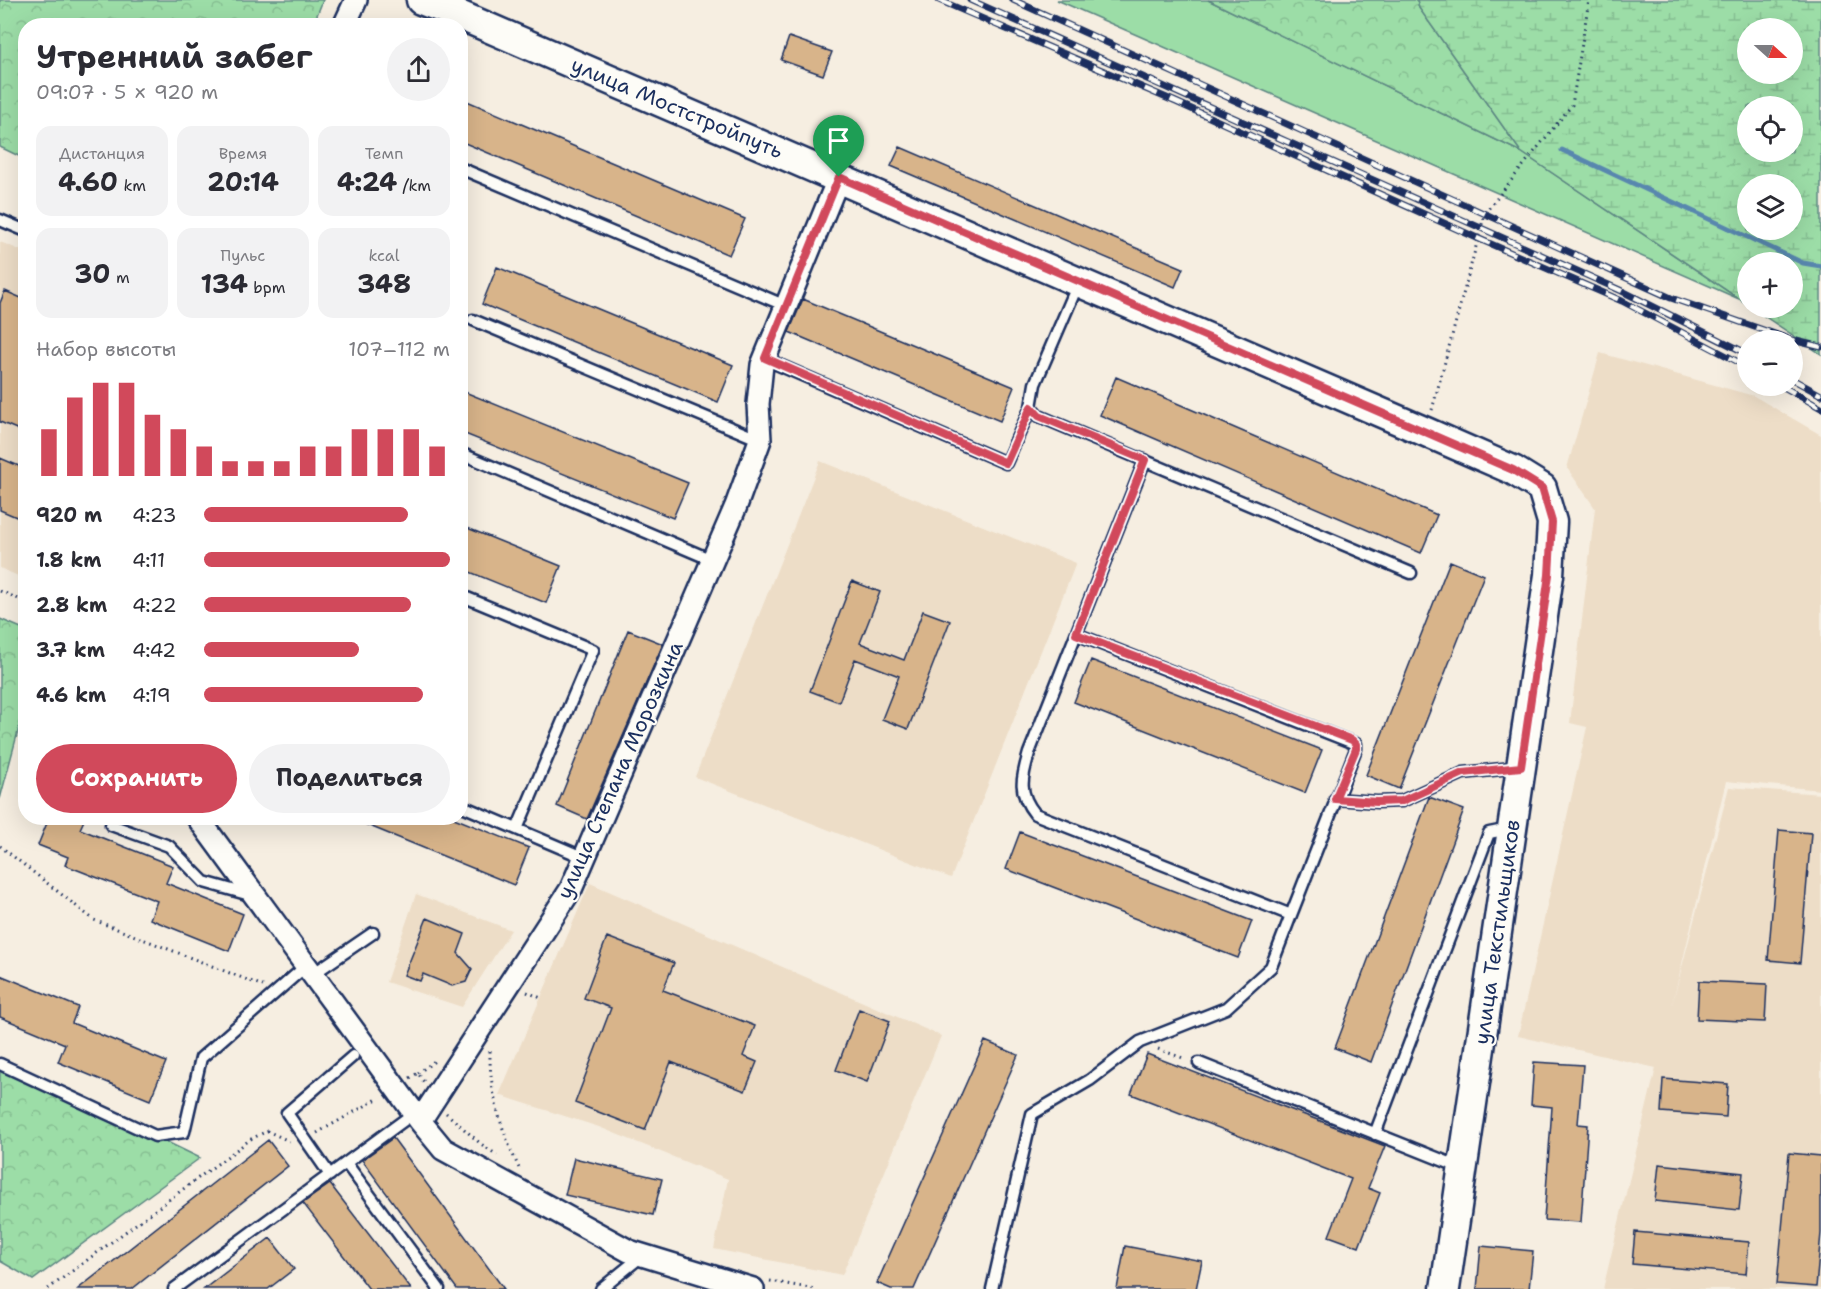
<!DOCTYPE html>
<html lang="ru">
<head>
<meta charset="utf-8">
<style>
  :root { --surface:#fff; --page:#f2f2f3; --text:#2b2b33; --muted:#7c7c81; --accent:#d1495b }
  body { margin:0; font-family:"Shantell Sans",sans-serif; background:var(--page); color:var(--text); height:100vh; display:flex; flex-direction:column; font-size:22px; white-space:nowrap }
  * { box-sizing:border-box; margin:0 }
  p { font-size:20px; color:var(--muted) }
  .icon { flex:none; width:33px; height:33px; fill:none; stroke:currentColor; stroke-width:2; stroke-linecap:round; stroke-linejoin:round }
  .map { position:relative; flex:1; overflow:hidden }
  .drawer { position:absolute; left:18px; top:18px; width:450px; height:807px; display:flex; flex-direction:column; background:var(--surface); border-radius:24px; box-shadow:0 6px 24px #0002 }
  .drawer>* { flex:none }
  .needle { width:39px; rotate:111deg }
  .buttons { position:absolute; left:1737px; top:18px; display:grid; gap:12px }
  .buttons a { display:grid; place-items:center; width:66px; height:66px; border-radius:50%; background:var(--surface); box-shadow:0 6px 24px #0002; font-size:30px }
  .pin { position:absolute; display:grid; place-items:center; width:51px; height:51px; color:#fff; margin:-62px -26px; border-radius:50% 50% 50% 0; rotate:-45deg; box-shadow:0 0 6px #0007 }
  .pin .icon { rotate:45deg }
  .round { display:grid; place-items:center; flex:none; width:63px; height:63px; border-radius:32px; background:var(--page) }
  .headline { display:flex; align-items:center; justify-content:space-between; height:102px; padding:0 18px }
  h1 { font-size:33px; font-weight:700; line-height:45px }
  .figures { display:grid; grid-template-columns:repeat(3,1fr); gap:9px; height:102px; padding:6px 18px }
  .figures div { display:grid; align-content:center; border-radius:15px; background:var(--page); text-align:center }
  .figures b { font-size:26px; font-weight:700 }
  .figures small { font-size:16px; font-weight:400 }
  .figures p { font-size:16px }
  .chart { height:168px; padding:12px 18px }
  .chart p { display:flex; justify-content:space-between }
  .chart svg { width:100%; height:108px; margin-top:6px; stroke:var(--accent); stroke-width:6 }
  .action { display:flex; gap:12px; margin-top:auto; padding:12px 18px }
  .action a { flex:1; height:69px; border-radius:36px; background:var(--accent); color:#fff; font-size:24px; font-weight:700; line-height:69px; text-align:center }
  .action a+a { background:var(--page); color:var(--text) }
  ul { padding:0 18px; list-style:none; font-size:20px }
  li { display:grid; grid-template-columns:96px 72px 1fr; align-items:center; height:45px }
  li i { height:15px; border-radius:8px; background:var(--accent) }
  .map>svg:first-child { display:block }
</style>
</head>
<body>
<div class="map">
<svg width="1821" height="1289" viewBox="0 0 1821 1289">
  <defs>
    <pattern id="forest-crowns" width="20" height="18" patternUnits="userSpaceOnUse" patternTransform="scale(1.5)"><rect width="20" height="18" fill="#9cdda7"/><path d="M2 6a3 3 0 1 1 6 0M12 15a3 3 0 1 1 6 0" fill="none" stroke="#86be92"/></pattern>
    <pattern id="wetland-marsh" width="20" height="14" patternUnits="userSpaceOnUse" patternTransform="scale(1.5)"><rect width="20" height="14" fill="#9cdda7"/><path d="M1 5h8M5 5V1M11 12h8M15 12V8" fill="none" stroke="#86be92"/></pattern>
  </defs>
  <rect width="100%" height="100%" fill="#f6eee1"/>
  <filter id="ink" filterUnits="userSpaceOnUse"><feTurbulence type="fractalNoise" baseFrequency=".0167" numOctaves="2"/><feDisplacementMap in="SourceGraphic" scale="12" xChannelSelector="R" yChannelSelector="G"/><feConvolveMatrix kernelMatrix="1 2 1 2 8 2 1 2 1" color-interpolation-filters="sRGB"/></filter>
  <g filter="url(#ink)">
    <path fill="#edddc7" d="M 0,242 L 25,252 L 25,579 L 0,568 Z
      M 1600,353 L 1754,396 L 1821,435 L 1821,790 L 1726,781 L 1672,1005 L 1729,787 L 1821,794 L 1821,1289 L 1603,1289 L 1656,1068 L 1518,1036 L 1587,727 L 1570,723 L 1595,508 L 1567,468 Z
      M 820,461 L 1076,563 L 951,878 L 695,777 Z
      M 590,883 L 941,1036 L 842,1275 L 714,1249 L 728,1179 L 599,1127 L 499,1095 Z
      M 416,894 L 511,930 L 462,1007 L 386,982 Z"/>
    <path fill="#9cdda7" stroke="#5c8682" stroke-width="1.5" d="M 1057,0 L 1208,0 L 1521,152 L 1739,299 Z"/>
    <path fill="url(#forest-crowns)" stroke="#5c8682" stroke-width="1.5" d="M 0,0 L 323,0 L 313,25 L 26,26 L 25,159 L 0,147 Z
      M 1208,0 L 1417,0 L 1419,8 L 1521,152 Z
      M 0,619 L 26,630 L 25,705 L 0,799 Z
      M 0,1061 L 200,1158 L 33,1280 L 0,1261 Z"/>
    <path fill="url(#wetland-marsh)" stroke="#5c8682" stroke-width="1.5" fill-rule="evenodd" d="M 1417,0 L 1821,0 L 1821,354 L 1752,308 L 1792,308 L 1792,262 L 1748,262 L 1747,304 L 1521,152 L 1419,8 ZM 1748,28 L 1792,28 L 1792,74 L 1748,74 ZM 1748,106 L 1792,106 L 1792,152 L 1748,152 ZM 1748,184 L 1792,184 L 1792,230 L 1748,230 Z"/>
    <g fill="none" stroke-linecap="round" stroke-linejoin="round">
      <path stroke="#5987ae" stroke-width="5" d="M 1562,150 L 1803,263 L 1821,266"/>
    </g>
    <path fill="#d8b48a" stroke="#1b2f5e" stroke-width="1.5" d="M 789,37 L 832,52 L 823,75 L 781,60 Z
      M 460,98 L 745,219 L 729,255 L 460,141 Z
      M 900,147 L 1183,268 L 1175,287 L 891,166 Z
      M 497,267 L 733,365 L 718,402 L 482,304 Z
      M 5,291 L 26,300 L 26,433 L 0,422 L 0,303 Z
      M 803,299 L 1014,387 L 1000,421 L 789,332 Z
      M 1116,377 L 1437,515 L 1421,553 L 1100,415 Z
      M 460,390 L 688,483 L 673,518 L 460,432 Z
      M 0,458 L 26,469 L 26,521 L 0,510 Z
      M 460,525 L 561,566 L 546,603 L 460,568 Z
      M 1450,561 L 1484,575 L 1399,789 L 1366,775 Z
      M 852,581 L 880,592 L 860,643 L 904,660 L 923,611 L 950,621 L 908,729 L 882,719 L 899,676 L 855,659 L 839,702 L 810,691 Z
      M 628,630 L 663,644 L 587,819 L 557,806 Z
      M 1091,660 L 1322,750 L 1305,793 L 1074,702 Z
      M 1429,797 L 1464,810 L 1371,1062 L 1335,1048 Z
      M 49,818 L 85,818 L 80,829 L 173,866 L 166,883 L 243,914 L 229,951 L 150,919 L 157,901 L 65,865 L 68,857 L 38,845 Z
      M 350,818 L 454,818 L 529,848 L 514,885 Z
      M 1779,830 L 1811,833 L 1800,963 L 1768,960 Z
      M 1020,832 L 1252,921 L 1238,958 L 1006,869 Z
      M 427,918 L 465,934 L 458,953 L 472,969 L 466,982 L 452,986 L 423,974 L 420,981 L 404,975 Z
      M 607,937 L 674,963 L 663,990 L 755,1026 L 743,1056 L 757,1062 L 745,1091 L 671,1062 L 645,1130 L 575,1103 L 611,1008 L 584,998 Z
      M 0,975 L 78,1007 L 72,1023 L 166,1062 L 150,1100 L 58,1062 L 65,1044 L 0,1017 Z
      M 1699,981 L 1767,984 L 1765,1022 L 1697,1019 Z
      M 859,1009 L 890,1021 L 867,1082 L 836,1070 Z
      M 985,1041 L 1018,1055 L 914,1289 L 891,1289 L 877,1283 Z
      M 1147,1054 L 1385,1146 L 1368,1188 L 1380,1193 L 1359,1247 L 1329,1236 L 1351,1179 L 1131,1094 Z
      M 1534,1062 L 1583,1065 L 1578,1124 L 1588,1125 L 1581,1222 L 1544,1220 L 1552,1107 L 1531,1105 Z
      M 1663,1079 L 1728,1084 L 1726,1117 L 1661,1112 Z
      M 393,1138 L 504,1289 L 457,1289 L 362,1160 Z
      M 268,1140 L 288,1166 L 132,1289 L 78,1289 Z
      M 1789,1153 L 1821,1156 L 1821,1233 L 1816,1287 L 1777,1284 Z
      M 574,1158 L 662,1179 L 653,1215 L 565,1195 Z
      M 1659,1164 L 1743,1173 L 1739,1210 L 1655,1201 Z
      M 330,1184 L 411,1289 L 369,1289 L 303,1203 Z
      M 1635,1232 L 1749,1242 L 1746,1274 L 1632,1264 Z
      M 270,1238 L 294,1269 L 268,1289 L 204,1289 Z
      M 1125,1246 L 1202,1261 L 1196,1289 L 1117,1289 Z
      M 1481,1246 L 1533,1251 L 1529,1289 L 1477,1289 Z"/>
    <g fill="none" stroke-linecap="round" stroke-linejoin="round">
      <g stroke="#1b2f5e" stroke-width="15">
        <path id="lane" d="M 460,168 L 786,306
          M 0,220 L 26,231
          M 1078,284 L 1035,384 L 1031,407 L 1039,416 L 1411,573
          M 473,320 L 760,440
          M 765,359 L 1006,463 L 1031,407
          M 460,453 L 712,560
          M 460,595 L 593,650 L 517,829
          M 1076,634 L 1356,744 L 1356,749 L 1291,915 L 1035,814 C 1017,792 1022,777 1029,753 L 1145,460
          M 1335,799 L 1377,802 L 1402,801 L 1463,773 L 1521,767
          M 460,805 L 585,858
          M 114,818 L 111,825 L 169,846 L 204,882 L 250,895
          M 313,974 L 373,933
          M 1199,1063 L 1462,1168
          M 0,1064 L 155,1136 L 184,1132 L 201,1058 L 307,965
          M 1375,1134 L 1489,833 L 1509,829
          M 346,1163 L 439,1289
          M 330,1175 L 287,1113 L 353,1056
          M 174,1289 L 414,1113
          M 601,1289 L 643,1255
          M 992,1289 L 1032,1114 L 1090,1080 L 1140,1042 L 1226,1008 L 1271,967 L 1291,915"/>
      </g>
      <g stroke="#1b2f5e" stroke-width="26">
        <path id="street" d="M 344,26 L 356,0
          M 198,818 L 420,1121 L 443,1149 L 629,1251 L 753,1289
          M 420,1121 L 571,889 L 736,506 L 760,440 L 758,404 L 762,365 L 839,177"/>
      </g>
      <g stroke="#1b2f5e" stroke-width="33">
        <path id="secondary" d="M 421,0 L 457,14 L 1426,432 L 1513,470 L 1542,488 L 1552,522 L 1549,575 L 1445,1289"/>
      </g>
      <path stroke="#1b2f5e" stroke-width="3" stroke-dasharray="1.5 4.5" stroke-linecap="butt" d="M 1432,410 L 1485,213 L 1572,105 L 1589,0
        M 0,591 L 26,602
        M 0,846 L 94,920 L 263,986
        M 527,992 L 541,998
        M 1158,1049 L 1186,1059
        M 490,1051 C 489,1092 502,1132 519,1168
        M 418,1073 L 436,1060
        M 410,1078 L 418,1073 L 424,1082
        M 446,1113 L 481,1144 L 497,1155
        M 317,1133 L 379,1098
        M 770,1281 L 815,1289
        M 48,1289 L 251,1139 L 267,1131 L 289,1141"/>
      <use href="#lane" stroke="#fdfcf7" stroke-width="10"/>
      <use href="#street" stroke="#fdfcf7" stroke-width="21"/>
      <use href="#secondary" stroke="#fdfcf7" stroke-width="28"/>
      <g stroke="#1b2f5e" stroke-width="7">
        <path id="rail" d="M 939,0 L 1176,102 L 1477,238 L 1622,301 L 1748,367
          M 970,0 L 1622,291 L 1748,354
          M 1013,0 L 1671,298 L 1792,340 L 1821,347
          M 1792,379 L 1821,395
          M 1782,386 L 1821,408"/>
      </g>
      <use href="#rail" stroke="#fdfcf7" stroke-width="4.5" stroke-dasharray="14" stroke-linecap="butt"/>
    </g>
  </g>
  <g fill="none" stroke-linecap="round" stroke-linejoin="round" filter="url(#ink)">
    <g stroke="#fff" stroke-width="12">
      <path id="route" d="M 839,177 L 1513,470 L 1542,488 L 1552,522 L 1549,575 L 1521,767 L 1463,773 L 1402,801 L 1377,802 L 1335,799 L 1356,749 L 1356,744 L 1352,740 L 1076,634 L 1145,460 L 1039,416 L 1031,407 L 1006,463 L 765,358 Z"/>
    </g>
    <use href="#route" stroke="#d1495b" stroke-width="8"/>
  </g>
  <g text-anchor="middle" stroke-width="4.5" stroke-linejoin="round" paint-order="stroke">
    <g font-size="21" fill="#1b2f5e" stroke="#fdfcf7">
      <text transform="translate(677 108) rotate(23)" y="7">улица Мостстройпуть</text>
      <text transform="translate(620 770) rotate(-66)" y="7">улица Степана Морозкина</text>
      <text transform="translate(1497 932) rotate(-82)" y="7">улица Текстильщиков</text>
    </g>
  </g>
</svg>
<div class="buttons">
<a><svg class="needle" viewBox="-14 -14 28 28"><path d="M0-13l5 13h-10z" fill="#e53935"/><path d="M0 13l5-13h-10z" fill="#7c7c81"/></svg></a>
<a><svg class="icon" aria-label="locate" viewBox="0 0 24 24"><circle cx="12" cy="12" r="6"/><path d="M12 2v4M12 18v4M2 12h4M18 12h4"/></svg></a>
<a><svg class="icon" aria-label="layers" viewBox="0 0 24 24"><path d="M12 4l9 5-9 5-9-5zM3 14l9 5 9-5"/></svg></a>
<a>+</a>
<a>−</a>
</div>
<div class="pin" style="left:839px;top:177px;background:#1e9e55"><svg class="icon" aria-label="arrive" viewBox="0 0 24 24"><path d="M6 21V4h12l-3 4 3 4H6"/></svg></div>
<section class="drawer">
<div class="headline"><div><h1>Утренний забег</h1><p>09:07 · 5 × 920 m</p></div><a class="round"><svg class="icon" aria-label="share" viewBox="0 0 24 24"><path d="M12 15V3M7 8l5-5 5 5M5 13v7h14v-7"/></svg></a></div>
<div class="figures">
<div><p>Дистанция</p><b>4.60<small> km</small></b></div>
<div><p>Время</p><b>20:14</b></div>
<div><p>Темп</p><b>4:24<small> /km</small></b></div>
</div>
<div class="figures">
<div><b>30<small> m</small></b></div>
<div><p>Пульс</p><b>134<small> bpm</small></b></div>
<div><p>kcal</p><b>348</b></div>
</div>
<div class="chart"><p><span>Набор высоты</span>107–112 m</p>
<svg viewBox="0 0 160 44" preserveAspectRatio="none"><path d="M5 44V25M15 44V12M25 44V6M35 44V6M45 44V19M55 44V25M65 44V32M75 44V38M85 44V38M95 44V38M105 44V32M115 44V32M125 44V25M135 44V25M145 44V25M155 44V32"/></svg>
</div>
<ul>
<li><b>920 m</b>4:23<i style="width:83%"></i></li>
<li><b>1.8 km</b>4:11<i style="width:100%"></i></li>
<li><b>2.8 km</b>4:22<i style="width:84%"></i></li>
<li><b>3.7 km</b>4:42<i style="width:63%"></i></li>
<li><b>4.6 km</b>4:19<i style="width:89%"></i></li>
</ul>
<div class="action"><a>Сохранить</a><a>Поделиться</a></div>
</section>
</div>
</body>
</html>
